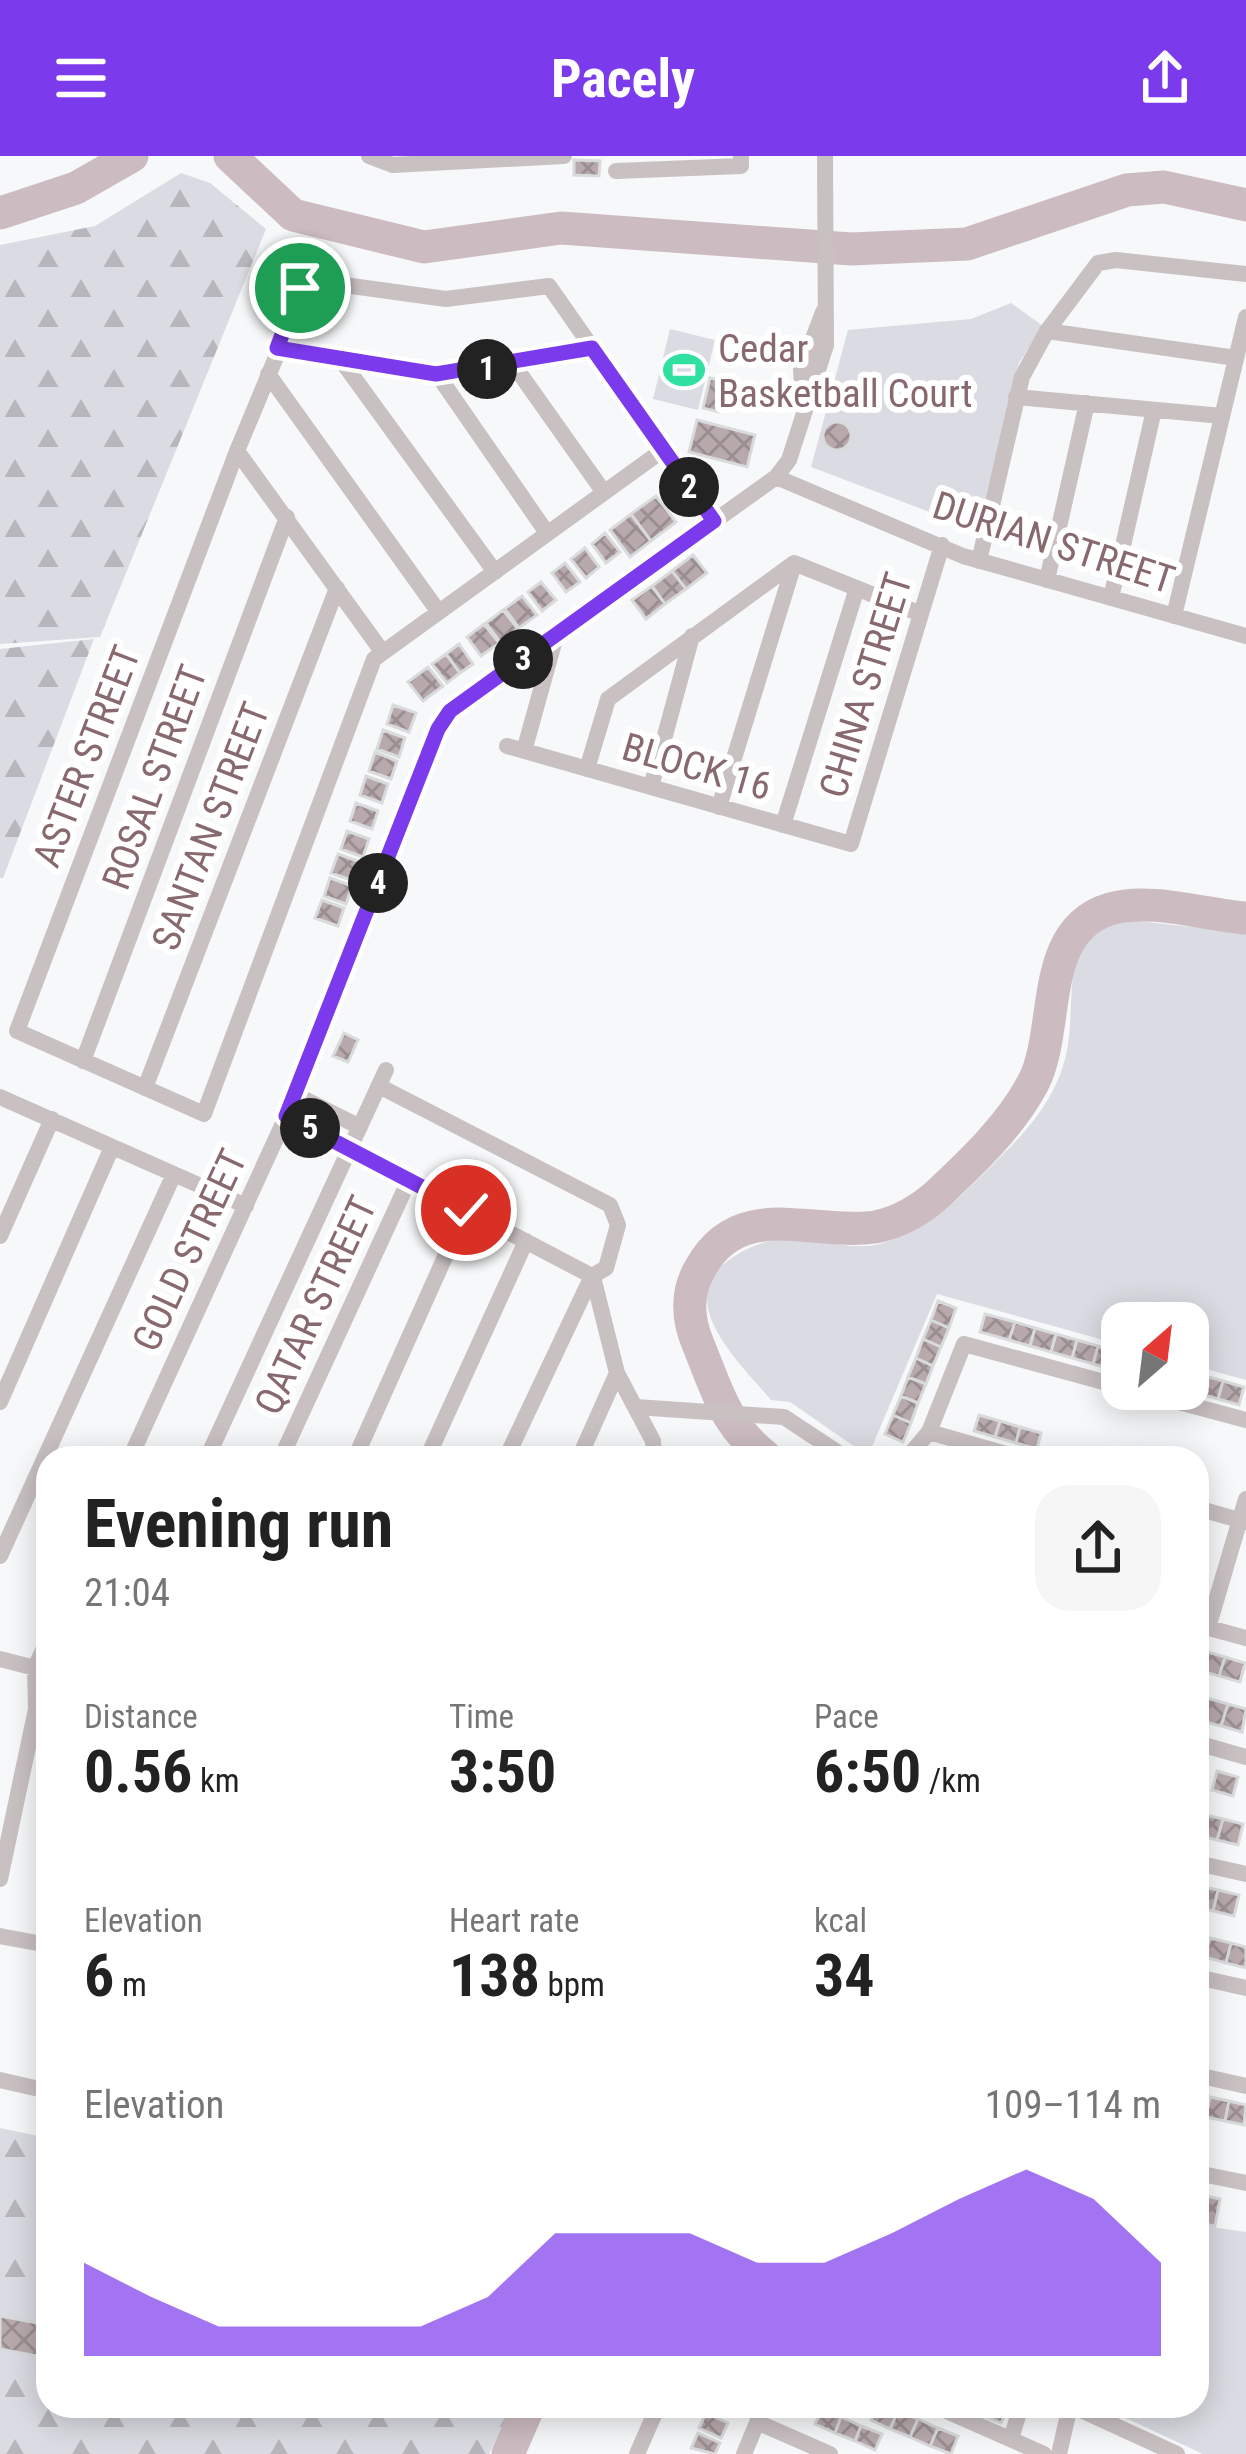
<!DOCTYPE html>
<html lang="en">
<head>
<meta charset="utf-8">
<style>
  :root { --surface:#fff; --page:#f6f6f6; --text:#222; --muted:#767676; --accent:#7c3aed }
  body { margin:0; font-family:"Roboto Condensed",sans-serif; background:var(--page); color:var(--text); height:100vh; display:flex; flex-direction:column; font-size:45px; white-space:nowrap }
  * { box-sizing:border-box; margin:0 }
  p { font-size:39px; color:var(--muted) }
  .icon { flex:none; width:66px; height:66px; fill:none; stroke:currentColor; stroke-width:2; stroke-linecap:round; stroke-linejoin:round }
  .map { position:relative; flex:1; overflow:hidden }
  .panel { position:absolute; left:36px; top:1290px; width:1173px; height:972px; display:flex; flex-direction:column; background:var(--surface); border-radius:36px; box-shadow:0 6px 30px #0003 }
  .panel>* { flex:none }
  .needle { width:78px; rotate:28deg }
  .buttons { position:absolute; left:1101px; top:1146px; display:grid; gap:24px }
  .buttons a { display:grid; place-items:center; width:108px; height:108px; border-radius:24px; background:var(--surface); box-shadow:0 6px 30px #0003; font-size:60px }
  .pin { position:absolute; display:grid; place-items:center; width:102px; height:102px; color:#fff; margin:-51px; border:6px solid #fff; border-radius:50%; box-shadow:0 3px 12px #0007 }
  .km { position:absolute; width:60px; height:60px; margin:-30px; border-radius:50%; background:#222; color:#fff; font-size:33px; line-height:60px; text-align:center }
  .round { display:grid; place-items:center; flex:none; width:126px; height:126px; border-radius:36px; background:var(--page) }
  .summary { display:flex; align-items:center; justify-content:space-between; height:204px; padding:0 48px }
  h1 { font-size:66px; font-weight:700; line-height:90px }
  .stats { display:grid; grid-template-columns:repeat(3,1fr); gap:18px; height:204px; padding:12px 48px }
  .stats div { display:grid; align-content:center }
  .stats b { font-size:60px; font-weight:700 }
  .stats small { font-size:33px; font-weight:400 }
  .stats p { font-size:33px }
  .chart { height:336px; padding:24px 48px }
  .chart p { display:flex; justify-content:space-between }
  .chart svg { width:100%; height:216px; margin-top:12px; fill:var(--accent); opacity:.7 }
  header { display:flex; justify-content:space-between; align-items:center; height:156px; padding:0 48px; background:var(--accent); color:#fff; font-size:54px; font-weight:700 }
  .map>svg:first-child { display:block }
</style>
</head>
<body>
<header><svg class="icon" aria-label="menu" viewBox="0 0 24 24"><path d="M4 6h16M4 12h16M4 18h16"/></svg>Pacely<svg class="icon" aria-label="share" viewBox="0 0 24 24"><path d="M12 15V3M7 8l5-5 5 5M5 13v7h14v-7"/></svg></header>
<div class="map">
<svg width="1246" height="2298" viewBox="0 0 1246 2298">
  <defs>
    <pattern id="forest-firs" width="22" height="20" patternUnits="userSpaceOnUse" patternTransform="scale(3)"><rect width="22" height="20" fill="#dbdbe3"/><path d="M5 1l3.5 6h-7zM16 11l3.5 6h-7z" fill="#b7b6bc"/></pattern>
    <pattern id="building-cross-hatch" width="8" height="8" patternUnits="userSpaceOnUse" patternTransform="scale(3)"><rect width="8" height="8" fill="#b8a9ac"/><path d="M0 0l8 8M0 8l8-8" fill="none" stroke="#9b8e90"/></pattern>
  </defs>
  <rect width="100%" height="100%" fill="#f7f8f9"/>
  <path fill="#dbdbe3" d="M 1011,147 L 1043,170 L 1019,207 L 977,374 L 811,311 L 848,174 L 971,163 Z
    M 670,173 L 715,184 L 698,254 L 653,243 Z
    M 1138,765 L 1246,777 L 1246,1224 L 1188,1208 L 1188,1167 L 1122,1167 L 1122,1189 L 937,1138 L 868,1300 L 790,1246 L 771,1244 C 744,1211 674,1148 725,1107 C 742,1094 761,1085 783,1083 C 814,1080 853,1097 883,1087 C 935,1071 968,1033 1005,996 C 1036,966 1062,931 1068,888 C 1077,829 1057,771 1138,765 Z
    M 1197,2069 L 1246,2076 L 1246,2298 L 1203,2298 L 1100,2250 L 1197,2250 Z"/>
  <path fill="url(#forest-firs)" d="M 181,17 L 210,27 L 266,73 L 100,481 L 0,488 L 0,89 L 95,70 Z
    M 94,483 L 3,722 L 0,722 L 0,493 Z
    M 0,1972 L 48,1982 L 48,2250 L 514,2250 L 489,2298 L 0,2298 Z"/>
  <g fill="none" stroke-linecap="round" stroke-linejoin="round">
    <path stroke="#ccbcc2" stroke-width="33" d="M 230,0 L 293,59 L 424,91 L 561,72 L 851,93 L 967,88 L 1127,34 L 1164,31 L 1246,49
      M 0,57 L 76,32 L 132,0
      M 767,1302 C 724,1267 719,1239 698,1188 C 687,1162 686,1135 701,1111 C 740,1041 814,1080 875,1071 C 898,1067 922,1053 939,1037 C 973,1005 1011,969 1033,927 C 1061,874 1037,775 1110,753 C 1151,741 1204,759 1246,762
      M 508,2298 L 529,2250"/>
  </g>
  <path fill="url(#building-cross-hatch)" stroke="#d9dadb" stroke-width="3" d="M 574,4 L 600,5 L 599,20 L 574,19 Z
    M 710,222 L 726,226 L 719,256 L 703,252 Z
    M 697,264 L 755,279 L 747,311 L 689,296 Z
    M823 280a14 14 0 1 1 28 0a14 14 0 1 1-28 0Z
    M 656,340 L 676,366 L 651,385 L 631,358 Z
    M 631,358 L 651,385 L 630,401 L 610,374 Z
    M 605,377 L 620,396 L 606,407 L 592,388 Z
    M 585,392 L 599,411 L 586,422 L 571,403 Z
    M 693,399 L 707,417 L 686,433 L 672,415 Z
    M 565,407 L 580,426 L 566,436 L 552,417 Z
    M 672,415 L 686,433 L 665,448 L 652,430 Z
    M 541,426 L 556,444 L 542,455 L 528,436 Z
    M 652,430 L 665,448 L 646,463 L 632,444 Z
    M 522,440 L 537,459 L 519,472 L 505,453 Z
    M 503,454 L 518,473 L 500,486 L 486,467 Z
    M 484,468 L 499,487 L 481,500 L 467,481 Z
    M 459,488 L 473,508 L 460,517 L 446,498 Z
    M 446,498 L 460,517 L 447,527 L 432,508 Z
    M 428,511 L 443,530 L 423,545 L 408,526 Z
    M 393,549 L 416,557 L 409,576 L 387,568 Z
    M 383,574 L 405,582 L 399,601 L 377,593 Z
    M 375,596 L 397,605 L 391,623 L 369,615 Z
    M 366,620 L 388,628 L 382,647 L 360,639 Z
    M 356,647 L 378,655 L 372,673 L 350,665 Z
    M 347,675 L 369,683 L 363,701 L 341,693 Z
    M 338,698 L 360,706 L 354,725 L 331,717 Z
    M 330,722 L 352,730 L 346,748 L 324,740 Z
    M 322,744 L 344,752 L 338,770 L 315,762 Z
    M 344,877 L 358,884 L 348,906 L 333,900 Z
    M 938,1145 L 956,1152 L 949,1172 L 931,1164 Z
    M 985,1158 L 1015,1166 L 1009,1184 L 980,1176 Z
    M 931,1164 L 949,1172 L 941,1191 L 923,1183 Z
    M 1015,1166 L 1035,1172 L 1030,1190 L 1009,1184 Z
    M 1035,1172 L 1056,1178 L 1051,1196 L 1030,1190 Z
    M 1056,1178 L 1077,1184 L 1072,1202 L 1051,1196 Z
    M 923,1183 L 941,1191 L 933,1210 L 916,1202 Z
    M 1077,1184 L 1098,1190 L 1093,1208 L 1072,1202 Z
    M 1098,1190 L 1119,1196 L 1114,1214 L 1093,1208 Z
    M 916,1202 L 933,1210 L 926,1228 L 908,1221 Z
    M 1202,1219 L 1223,1225 L 1218,1243 L 1197,1237 Z
    M 908,1221 L 926,1228 L 918,1247 L 901,1240 Z
    M 1223,1225 L 1244,1231 L 1239,1249 L 1218,1243 Z
    M 901,1240 L 918,1247 L 911,1267 L 893,1259 Z
    M 893,1259 L 911,1267 L 903,1286 L 885,1278 Z
    M 979,1259 L 1000,1265 L 995,1281 L 974,1275 Z
    M 1000,1265 L 1020,1271 L 1016,1287 L 995,1281 Z
    M 1020,1271 L 1041,1277 L 1037,1293 L 1016,1287 Z
    M 1204,1495 L 1225,1501 L 1219,1520 L 1198,1514 Z
    M 1225,1501 L 1245,1507 L 1240,1526 L 1219,1520 Z
    M 1207,1542 L 1228,1548 L 1221,1570 L 1201,1565 Z
    M 1228,1548 L 1246,1553 L 1242,1576 L 1221,1570 Z
    M 1217,1615 L 1238,1621 L 1233,1640 L 1212,1634 Z
    M 1202,1658 L 1223,1663 L 1217,1684 L 1197,1679 Z
    M 1223,1663 L 1243,1668 L 1238,1689 L 1217,1684 Z
    M 1197,1729 L 1218,1734 L 1213,1755 L 1197,1751 Z
    M 1218,1734 L 1239,1739 L 1234,1760 L 1213,1755 Z
    M 1210,1782 L 1231,1787 L 1226,1807 L 1205,1801 Z
    M 1231,1787 L 1246,1791 L 1246,1812 L 1226,1807 Z
    M 1210,1941 L 1229,1945 L 1225,1965 L 1206,1961 Z
    M 1229,1945 L 1246,1949 L 1244,1969 L 1225,1965 Z
    M 1201,2039 L 1220,2043 L 1215,2070 L 1197,2067 Z
    M 0,2160 L 48,2169 L 42,2201 L 0,2193 Z
    M 877,2250 L 898,2255 L 890,2273 L 871,2264 Z
    M 959,2250 L 1009,2250 L 1001,2267 Z
    M 822,2253 L 841,2261 L 835,2277 L 815,2268 Z
    M 898,2255 L 918,2263 L 910,2281 L 890,2273 Z
    M 706,2257 L 728,2267 L 721,2282 L 699,2272 Z
    M 841,2261 L 861,2270 L 855,2285 L 835,2277 Z
    M 918,2263 L 938,2272 L 930,2290 L 910,2281 Z
    M 861,2270 L 882,2278 L 875,2294 L 855,2285 Z
    M 938,2272 L 958,2280 L 951,2298 L 930,2290 Z
    M 698,2277 L 720,2287 L 715,2298 L 691,2292 Z"/>
  <g fill="none" stroke-linecap="round" stroke-linejoin="round">
    <path stroke="#c9c0c2" stroke-width="16" d="M 369,0 L 393,9 L 564,0
      M 616,15 L 741,10 L 741,0
      M 1047,175 L 1236,202
      M 277,192 L 437,218 L 592,192
      M 341,204 L 495,416
      M 513,208 L 603,335
      M 268,218 L 438,455
      M 437,218 L 547,377
      M 1016,241 L 1222,260
      M 803,245 L 801,214 L 823,156
      M 663,294 L 374,503 L 204,958 L 17,875 L 237,295 L 308,124 L 446,143 L 549,130 L 714,366
      M 237,295 L 381,494
      M 776,321 L 963,400 L 1246,480
      M 979,405 L 1022,221 L 1047,175 L 1098,107 L 1116,104 L 1246,118
      M 1047,424 L 1087,247
      M 1111,442 L 1154,254
      M 1174,460 L 1246,161
      M 507,590 L 851,688 L 942,389
      M 524,595 L 556,480
      M 587,613 L 608,543 L 794,407 L 921,458
      M 651,631 L 692,480
      M 719,651 L 794,408
      M 783,669 L 857,432
      M 83,905 L 287,361
      M 379,930 L 610,1049 L 618,1069 L 606,1112 L 592,1120 L 506,1302
      M 145,932 L 337,432
      M 296,939 L 360,971
      M 0,941 L 246,1050
      M 286,960 L 592,1120
      M 0,1080 L 52,963
      M 593,1121 L 617,1217 L 653,1285 L 654,1302
      M 1130,1233 L 1246,1264
      M 0,1246 L 112,991
      M 636,1251 L 784,1261 L 846,1302
      M 929,1276 L 1020,1302
      M 913,1295 L 929,1276 L 964,1188 L 1122,1231
      M 130,1302 L 296,939 L 438,573 L 450,555 L 776,321 L 789,304 L 826,189 L 825,0
      M 207,1302 L 386,914
      M 281,1302 L 409,1024
      M 355,1302 L 466,1054
      M 427,1302 L 526,1085
      M 579,1302 L 617,1217
      M 1197,1352 L 1246,1366
      M 0,1400 L 174,1018
      M 1198,1469 L 1246,1482
      M 1208,1472 L 1246,1343
      M 0,1503 L 35,1512
      M 1197,1587 L 1246,1601
      M 1197,1707 L 1246,1718
      M 0,1723 L 36,1553 L 35,1512 L 48,1483
      M 0,1780 L 48,1789
      M 1197,1821 L 1246,1832
      M 1197,1919 L 1246,1930
      M 0,1924 L 48,1935
      M 1197,2017 L 1246,2027
      M 935,2250 L 1044,2298
      M 1072,2250 L 1177,2298
      M 757,2266 L 830,2298
      M 1011,2283 L 1021,2250
      M 637,2298 L 658,2250
      M 744,2298 L 764,2250
      M 1059,2298 L 1070,2250"/>
  </g>
  <g fill="none" stroke-linecap="round" stroke-linejoin="round">
    <g stroke="#fff" stroke-width="24">
      <path id="route" d="M 300,132 L 277,192 L 436,218 L 592,192 L 714,365 L 450,555 L 438,573 L 286,960 L 466,1054"/>
    </g>
    <use href="#route" stroke="#7c3aed" stroke-width="15"/>
  </g>
  <defs>
    <g id="stadium-bare" transform="scale(3.24)"><path d="M0-5a6.5 5 0 1 0 0 10a6.5 5 0 1 0 0-10ZM-3.5-1.8h7v3.6h-7Z" fill="#30e0a0" stroke="#fff" stroke-width="2.5" paint-order="stroke"/></g>
  </defs>
  <g fill-rule="evenodd">
    <use href="#stadium-bare" x="684" y="214"/>
  </g>
  <g text-anchor="middle" stroke-width="12" stroke-linejoin="round" paint-order="stroke">
    <g font-size="39" fill="#87696e" stroke="#fff" text-anchor="start">
      <text x="718" y="206">Cedar<tspan x="718" dy="45">Basketball Court</tspan></text>
    </g>
    <g font-size="39" fill="#87696e" stroke="#fff">
      <text transform="translate(1054 386) rotate(18)" y="14">DURIAN STREET</text>
      <text transform="translate(865 529) rotate(-73)" y="14">CHINA STREET</text>
      <text transform="translate(86 600) rotate(-69)" y="14">ASTER STREET</text>
      <text transform="translate(697 610) rotate(16)" y="14">BLOCK 16</text>
      <text transform="translate(154 621) rotate(-70)" y="14">ROSAL STREET</text>
      <text transform="translate(210 670) rotate(-69)" y="14">SANTAN STREET</text>
      <text transform="translate(189 1094) rotate(-65)" y="14">GOLD STREET</text>
      <text transform="translate(315 1149) rotate(-65)" y="14">QATAR STREET</text>
    </g>
  </g>
</svg>
<div class="buttons">
<a><svg class="needle" viewBox="-14 -14 28 28"><path d="M0-13l5 13h-10z" fill="#e53935"/><path d="M0 13l5-13h-10z" fill="#767676"/></svg></a>
</div>
<div class="pin" style="left:300px;top:132px;background:#1e9e55"><svg class="icon" aria-label="arrive" viewBox="0 0 24 24"><path d="M6 21V4h12l-3 4 3 4H6"/></svg></div>
<div class="pin" style="left:466px;top:1054px;background:#d93025"><svg class="icon" aria-label="check" viewBox="0 0 24 24"><path d="M5 12l5 5 9-10"/></svg></div>
<b class="km" style="left:487px;top:213px">1</b>
<b class="km" style="left:689px;top:331px">2</b>
<b class="km" style="left:523px;top:503px">3</b>
<b class="km" style="left:378px;top:727px">4</b>
<b class="km" style="left:310px;top:972px">5</b>
<section class="panel">
<div class="summary"><div><h1>Evening run</h1><p>21:04</p></div><a class="round"><svg class="icon" aria-label="share" viewBox="0 0 24 24"><path d="M12 15V3M7 8l5-5 5 5M5 13v7h14v-7"/></svg></a></div>
<div class="stats">
<div><p>Distance</p><b>0.56<small> km</small></b></div>
<div><p>Time</p><b>3:50</b></div>
<div><p>Pace</p><b>6:50<small> /km</small></b></div>
</div>
<div class="stats">
<div><p>Elevation</p><b>6<small> m</small></b></div>
<div><p>Heart rate</p><b>138<small> bpm</small></b></div>
<div><p>kcal</p><b>34</b></div>
</div>
<div class="chart"><p><span>Elevation</span>109–114 m</p>
<svg viewBox="0 0 160 44" preserveAspectRatio="none"><path d="M0 44V25L10 32L20 38L30 38L40 38L50 38L60 32L70 19L80 19L90 19L100 25L110 25L120 19L130 12L140 6L150 12L160 25V44z"/></svg>
</div>
</section>
</div>
</body>
</html>
